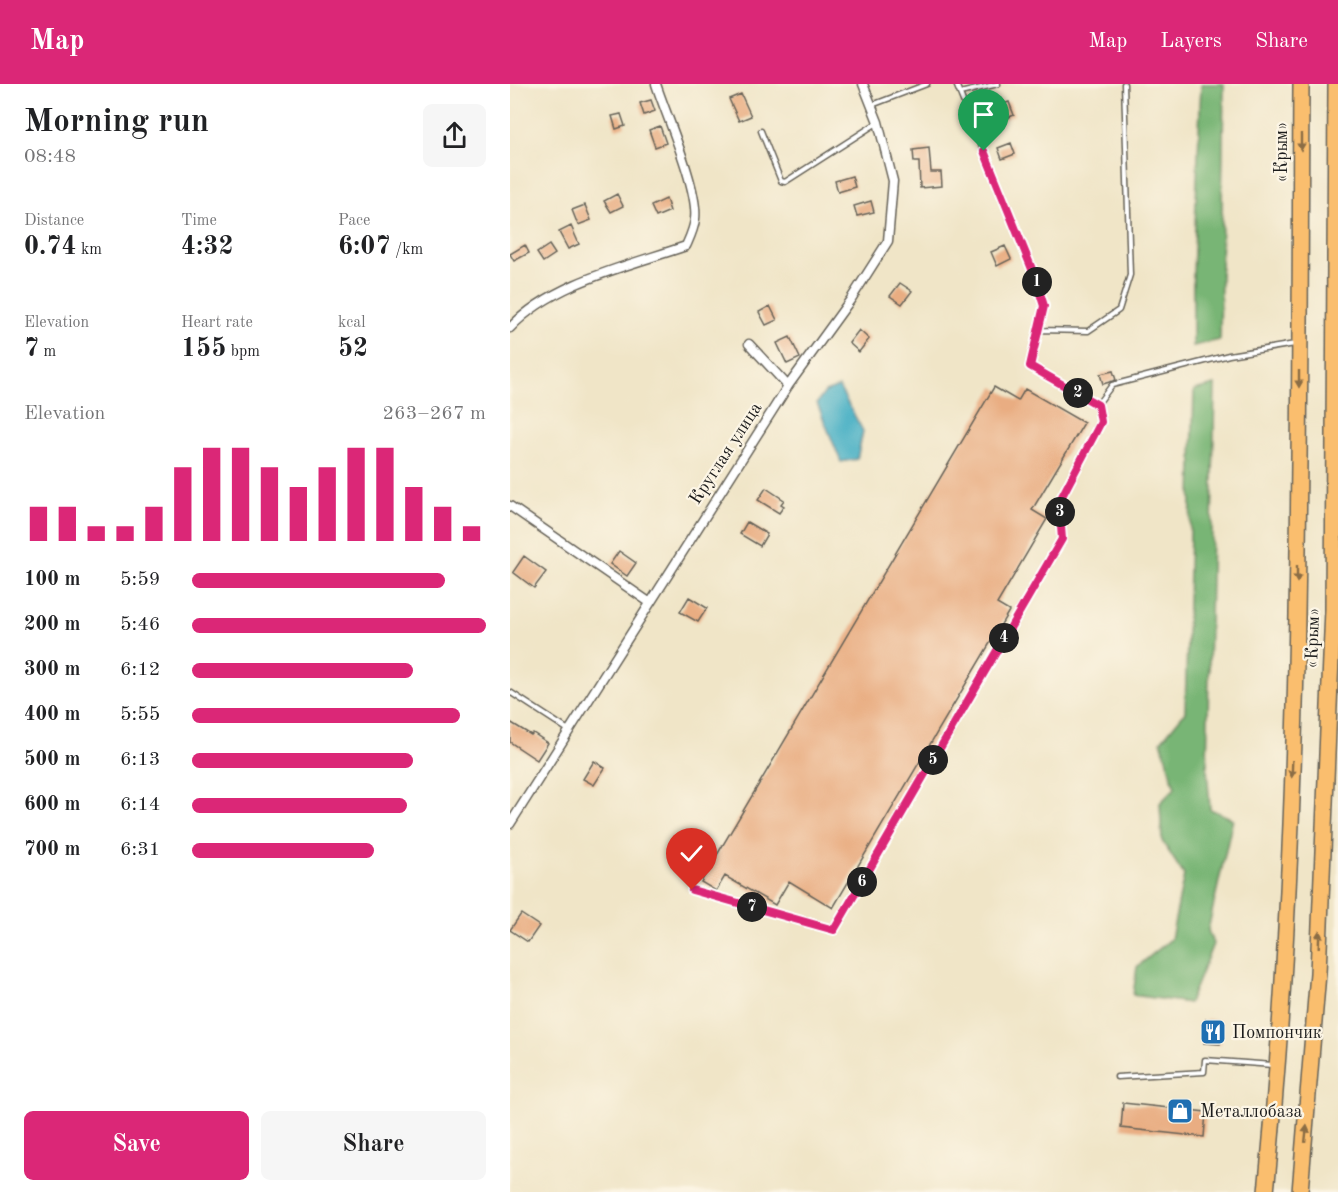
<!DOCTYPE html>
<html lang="en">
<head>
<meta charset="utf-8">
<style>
  :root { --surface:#fff; --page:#f6f6f6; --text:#202124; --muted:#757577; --accent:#db2777 }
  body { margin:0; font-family:"Old Standard TT",serif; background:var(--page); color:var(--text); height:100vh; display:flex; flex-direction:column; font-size:22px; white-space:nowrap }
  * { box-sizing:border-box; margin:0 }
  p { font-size:20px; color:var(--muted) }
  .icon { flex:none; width:33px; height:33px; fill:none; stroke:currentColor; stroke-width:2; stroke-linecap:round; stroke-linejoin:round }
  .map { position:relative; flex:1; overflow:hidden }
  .details { display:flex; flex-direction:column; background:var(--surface); width:510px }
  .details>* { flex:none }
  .pin { position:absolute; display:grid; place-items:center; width:51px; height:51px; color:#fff; margin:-62px -26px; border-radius:50% 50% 50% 0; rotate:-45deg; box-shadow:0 0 6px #0007 }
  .pin .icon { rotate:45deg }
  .km { position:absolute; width:30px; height:30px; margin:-15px; border-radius:50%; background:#222; color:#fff; font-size:16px; line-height:30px; text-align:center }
  .round { display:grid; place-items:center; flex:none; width:63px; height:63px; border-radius:9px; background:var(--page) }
  .overview { display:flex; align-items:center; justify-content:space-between; height:102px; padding:0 24px }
  h1 { font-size:33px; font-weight:700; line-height:45px }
  .stats { display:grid; grid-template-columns:repeat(3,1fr); gap:9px; height:102px; padding:6px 24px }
  .stats div { display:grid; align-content:center }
  .stats b { font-size:26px; font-weight:700 }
  .stats small { font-size:16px; font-weight:400 }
  .stats p { font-size:16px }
  .chart { height:168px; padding:12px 24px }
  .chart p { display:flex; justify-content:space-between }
  .chart svg { width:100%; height:108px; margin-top:6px; stroke:var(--accent); stroke-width:6 }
  .cta { display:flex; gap:12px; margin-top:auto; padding:12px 24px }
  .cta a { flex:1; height:69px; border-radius:9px; background:var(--accent); color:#fff; font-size:24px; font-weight:700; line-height:69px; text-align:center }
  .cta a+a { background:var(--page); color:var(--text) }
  ul { padding:0 24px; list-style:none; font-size:20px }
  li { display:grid; grid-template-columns:96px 72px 1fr; align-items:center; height:45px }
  li i { height:15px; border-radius:8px; background:var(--accent) }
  header { display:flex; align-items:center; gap:36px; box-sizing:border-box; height:84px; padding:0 30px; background:var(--accent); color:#fff }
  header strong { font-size:28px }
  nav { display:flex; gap:33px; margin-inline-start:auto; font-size:21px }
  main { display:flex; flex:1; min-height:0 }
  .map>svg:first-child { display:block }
</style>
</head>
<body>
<header>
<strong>Map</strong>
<nav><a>Map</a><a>Layers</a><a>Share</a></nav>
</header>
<main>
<section class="details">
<div class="overview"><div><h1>Morning run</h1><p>08:48</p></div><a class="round"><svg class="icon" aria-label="share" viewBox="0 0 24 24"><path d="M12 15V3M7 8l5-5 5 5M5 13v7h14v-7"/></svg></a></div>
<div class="stats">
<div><p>Distance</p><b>0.74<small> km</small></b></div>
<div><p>Time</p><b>4:32</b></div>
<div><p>Pace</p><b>6:07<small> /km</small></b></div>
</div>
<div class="stats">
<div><p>Elevation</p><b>7<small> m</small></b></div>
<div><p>Heart rate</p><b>155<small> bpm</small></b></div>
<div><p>kcal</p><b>52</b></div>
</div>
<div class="chart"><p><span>Elevation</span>263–267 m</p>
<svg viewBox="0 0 160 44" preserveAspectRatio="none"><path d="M5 44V30M15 44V30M25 44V38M35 44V38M45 44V30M55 44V14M65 44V6M75 44V6M85 44V14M95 44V22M105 44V14M115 44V6M125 44V6M135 44V22M145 44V30M155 44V38"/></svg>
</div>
<ul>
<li><b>100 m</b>5:59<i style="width:86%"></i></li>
<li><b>200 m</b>5:46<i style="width:100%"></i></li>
<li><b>300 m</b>6:12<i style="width:75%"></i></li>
<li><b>400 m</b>5:55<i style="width:91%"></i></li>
<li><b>500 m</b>6:13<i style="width:75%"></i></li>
<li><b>600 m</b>6:14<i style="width:73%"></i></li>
<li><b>700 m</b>6:31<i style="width:62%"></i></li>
</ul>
<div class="cta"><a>Save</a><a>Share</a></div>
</section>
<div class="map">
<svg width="828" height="1108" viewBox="0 0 828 1108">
  <rect width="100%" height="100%" fill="#fcf5e5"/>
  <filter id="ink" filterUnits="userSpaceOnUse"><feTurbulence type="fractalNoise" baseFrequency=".0167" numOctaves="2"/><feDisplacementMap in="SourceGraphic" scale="12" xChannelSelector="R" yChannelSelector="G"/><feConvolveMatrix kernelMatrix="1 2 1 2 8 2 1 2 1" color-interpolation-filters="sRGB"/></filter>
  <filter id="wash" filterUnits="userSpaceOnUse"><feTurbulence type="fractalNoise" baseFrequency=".008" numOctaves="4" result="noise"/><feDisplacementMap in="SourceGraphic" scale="24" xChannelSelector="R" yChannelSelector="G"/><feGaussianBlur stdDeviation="1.35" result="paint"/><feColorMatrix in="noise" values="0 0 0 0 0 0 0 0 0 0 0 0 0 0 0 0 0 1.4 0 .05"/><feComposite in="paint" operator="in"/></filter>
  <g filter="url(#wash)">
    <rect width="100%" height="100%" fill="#f0e5c7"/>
    <path fill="#78b574" stroke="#4a6848" stroke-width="1.5" d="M 691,0 L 714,0 L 710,256 L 683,262 L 683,190 Z
      M 705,301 L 697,683 L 700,725 L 723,735 L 698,846 L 703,860 L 679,919 L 623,911 L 627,883 L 661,855 L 674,791 L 652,757 L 650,719 L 665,704 L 651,657 L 675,628 L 684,306 Z"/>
    <path fill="#45afc4" stroke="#306670" stroke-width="1.5" d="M 329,303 L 353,347 L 347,375 L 331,378 L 307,319 L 315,308 Z"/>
    <g id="blocks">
      <path fill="#e9ad82" d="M 231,10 L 241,32 L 229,37 L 219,15 Z
        M 141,16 L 145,27 L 134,31 L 130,19 Z
        M 499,18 L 504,31 L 485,39 L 480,25 Z
        M 111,30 L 115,42 L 106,45 L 102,32 Z
        M 150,42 L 156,59 L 145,63 L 139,46 Z
        M 501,59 L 505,70 L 492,75 L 488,64 Z
        M 419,64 L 421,88 L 431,88 L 432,102 L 410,104 L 409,78 L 404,78 L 403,66 Z
        M 342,92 L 345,103 L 328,108 L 325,97 Z
        M 107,110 L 113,122 L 101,128 L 94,117 Z
        M 156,115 L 160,127 L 146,133 L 141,122 Z
        M 361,117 L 364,128 L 347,132 L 344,122 Z
        M 75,121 L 81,136 L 68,141 L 62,126 Z
        M 61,142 L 69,160 L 58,165 L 49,148 Z
        M 15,161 L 19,169 L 4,177 L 0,170 Z
        M 39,161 L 45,170 L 33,178 L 27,169 Z
        M 495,162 L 501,175 L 487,182 L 481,168 Z
        M 390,199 L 402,207 L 392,220 L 380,212 Z
        M 260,222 L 267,236 L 256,241 L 249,228 Z
        M 349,246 L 359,255 L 349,268 L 339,259 Z
        M 280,253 L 290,274 L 277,280 L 267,259 Z
        M 603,287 L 606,296 L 593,300 L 590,290 Z
        M 484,303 L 508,317 L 515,305 L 574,339 L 522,426 L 537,435 L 487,520 L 499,527 L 323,824 L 279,797 L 265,821 L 215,792 L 206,807 L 191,798 Z
        M 256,404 L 274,416 L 271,420 L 274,422 L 269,429 L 248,416 Z
        M 237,438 L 257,450 L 250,462 L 230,450 Z
        M 109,467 L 126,479 L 117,492 L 100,480 Z
        M 14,472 L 36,488 L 24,504 L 3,488 Z
        M 179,513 L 197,524 L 188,538 L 170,528 Z
        M 0,638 L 21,651 L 23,649 L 38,659 L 27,676 L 0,658 Z
        M 84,677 L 95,684 L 84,701 L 73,695 Z
        M 11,830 L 29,842 L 18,858 L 0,846 Z
        M 696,935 L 712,937 L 710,960 L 694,959 Z
        M 613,1019 L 696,1028 L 694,1053 L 611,1044 Z"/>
    </g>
  </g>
  <g filter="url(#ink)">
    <use href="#blocks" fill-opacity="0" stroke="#666258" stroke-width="1.5"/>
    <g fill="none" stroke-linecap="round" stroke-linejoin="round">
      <g stroke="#666258" stroke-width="7">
        <path id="service" d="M 450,9 L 488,0
          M 362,21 L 417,0
          M 251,47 L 271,97 L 275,98 L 367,39
          M 528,246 L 578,247 L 609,226 L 620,191 L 614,0
          M 587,321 L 602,301 L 719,271 L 785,260
          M 0,608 L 60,647
          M 182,806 L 324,846 L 552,455 L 549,418 L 591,338 L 587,321 L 520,282 L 534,222 L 524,190 L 446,0
          M 607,993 L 694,988 L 695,976 L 763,981"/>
      </g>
      <g stroke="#666258" stroke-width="11">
        <path id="minor" d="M 0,244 C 43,198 118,182 176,162 C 180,153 184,145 185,135 C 189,106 156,31 146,0
          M 239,260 L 278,302
          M 0,422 L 139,518
          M 0,740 L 278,302 L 341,215 L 378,157 L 383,97 L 368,38 L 353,0"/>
      </g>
      <g stroke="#666258" stroke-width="18">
        <path id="motorway" d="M 756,1108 C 793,740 789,369 791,0
          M 790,1108 L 808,889 L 823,525 L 826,0"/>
      </g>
      <use href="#service" stroke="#fff" stroke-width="4"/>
      <use href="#minor" stroke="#fff" stroke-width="8"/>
      <use href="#motorway" stroke="#fabe6e" stroke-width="15"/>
    </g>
    <defs><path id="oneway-solid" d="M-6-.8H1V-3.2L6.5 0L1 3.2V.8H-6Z" transform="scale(1.5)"/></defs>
    <g fill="#8b6d45">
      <use href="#oneway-solid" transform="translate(791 58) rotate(90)"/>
      <use href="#oneway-solid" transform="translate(789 295) rotate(90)"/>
      <use href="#oneway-solid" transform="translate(787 490) rotate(90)"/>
      <use href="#oneway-solid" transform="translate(782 685) rotate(92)"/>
      <use href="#oneway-solid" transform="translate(809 855) rotate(-88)"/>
      <use href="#oneway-solid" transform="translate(796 1050) rotate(-84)"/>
    </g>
  </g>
  <g fill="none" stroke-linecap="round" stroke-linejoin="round" filter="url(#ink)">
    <g stroke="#fff" stroke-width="12">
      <path id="route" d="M 182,806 L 324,846 L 552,455 L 549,418 L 591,338 L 588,321 L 520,282 L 534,222 L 524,190 L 474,67"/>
    </g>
    <use href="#route" stroke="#db2777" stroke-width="8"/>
  </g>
  <defs>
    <g id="restaurant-square" transform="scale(1.35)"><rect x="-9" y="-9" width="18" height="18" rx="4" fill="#1f6fb2" stroke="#fcf5e5"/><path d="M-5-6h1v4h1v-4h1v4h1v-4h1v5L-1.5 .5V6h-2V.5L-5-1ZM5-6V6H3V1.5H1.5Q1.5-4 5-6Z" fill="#fff"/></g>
    <g id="shop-square" transform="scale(1.35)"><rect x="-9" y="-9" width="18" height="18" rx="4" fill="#1f6fb2" stroke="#fcf5e5"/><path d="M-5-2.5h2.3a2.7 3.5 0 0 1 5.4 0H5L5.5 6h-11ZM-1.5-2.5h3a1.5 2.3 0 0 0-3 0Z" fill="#fff"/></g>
  </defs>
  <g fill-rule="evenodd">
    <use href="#restaurant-square" x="703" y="948"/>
    <use href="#shop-square" x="670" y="1027"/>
  </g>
  <g text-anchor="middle" stroke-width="4.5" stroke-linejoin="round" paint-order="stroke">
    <g font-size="18" fill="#1c1c1c" stroke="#fcf5e5">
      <text transform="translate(771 68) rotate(-90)" y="6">«Крым»</text>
      <text transform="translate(215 369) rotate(-57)" y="6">Круглая улица</text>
      <text transform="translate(802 554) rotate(-88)" y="6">«Крым»</text>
    </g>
    <g font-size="18" fill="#1c1c1c" stroke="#fcf5e5" text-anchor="start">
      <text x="722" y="954">Помпончик</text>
      <text x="690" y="1033">Металлобаза</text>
    </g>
  </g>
</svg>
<div class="pin" style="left:474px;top:67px;background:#1e9e55"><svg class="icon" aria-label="arrive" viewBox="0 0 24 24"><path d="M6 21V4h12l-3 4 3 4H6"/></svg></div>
<div class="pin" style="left:182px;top:806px;background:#d93025"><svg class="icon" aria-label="check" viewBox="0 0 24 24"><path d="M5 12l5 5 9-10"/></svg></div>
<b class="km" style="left:527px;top:198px">1</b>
<b class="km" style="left:568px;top:309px">2</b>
<b class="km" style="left:550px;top:428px">3</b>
<b class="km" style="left:494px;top:554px">4</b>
<b class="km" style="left:423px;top:676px">5</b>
<b class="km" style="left:352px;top:798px">6</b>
<b class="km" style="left:242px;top:823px">7</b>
</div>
</main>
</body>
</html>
